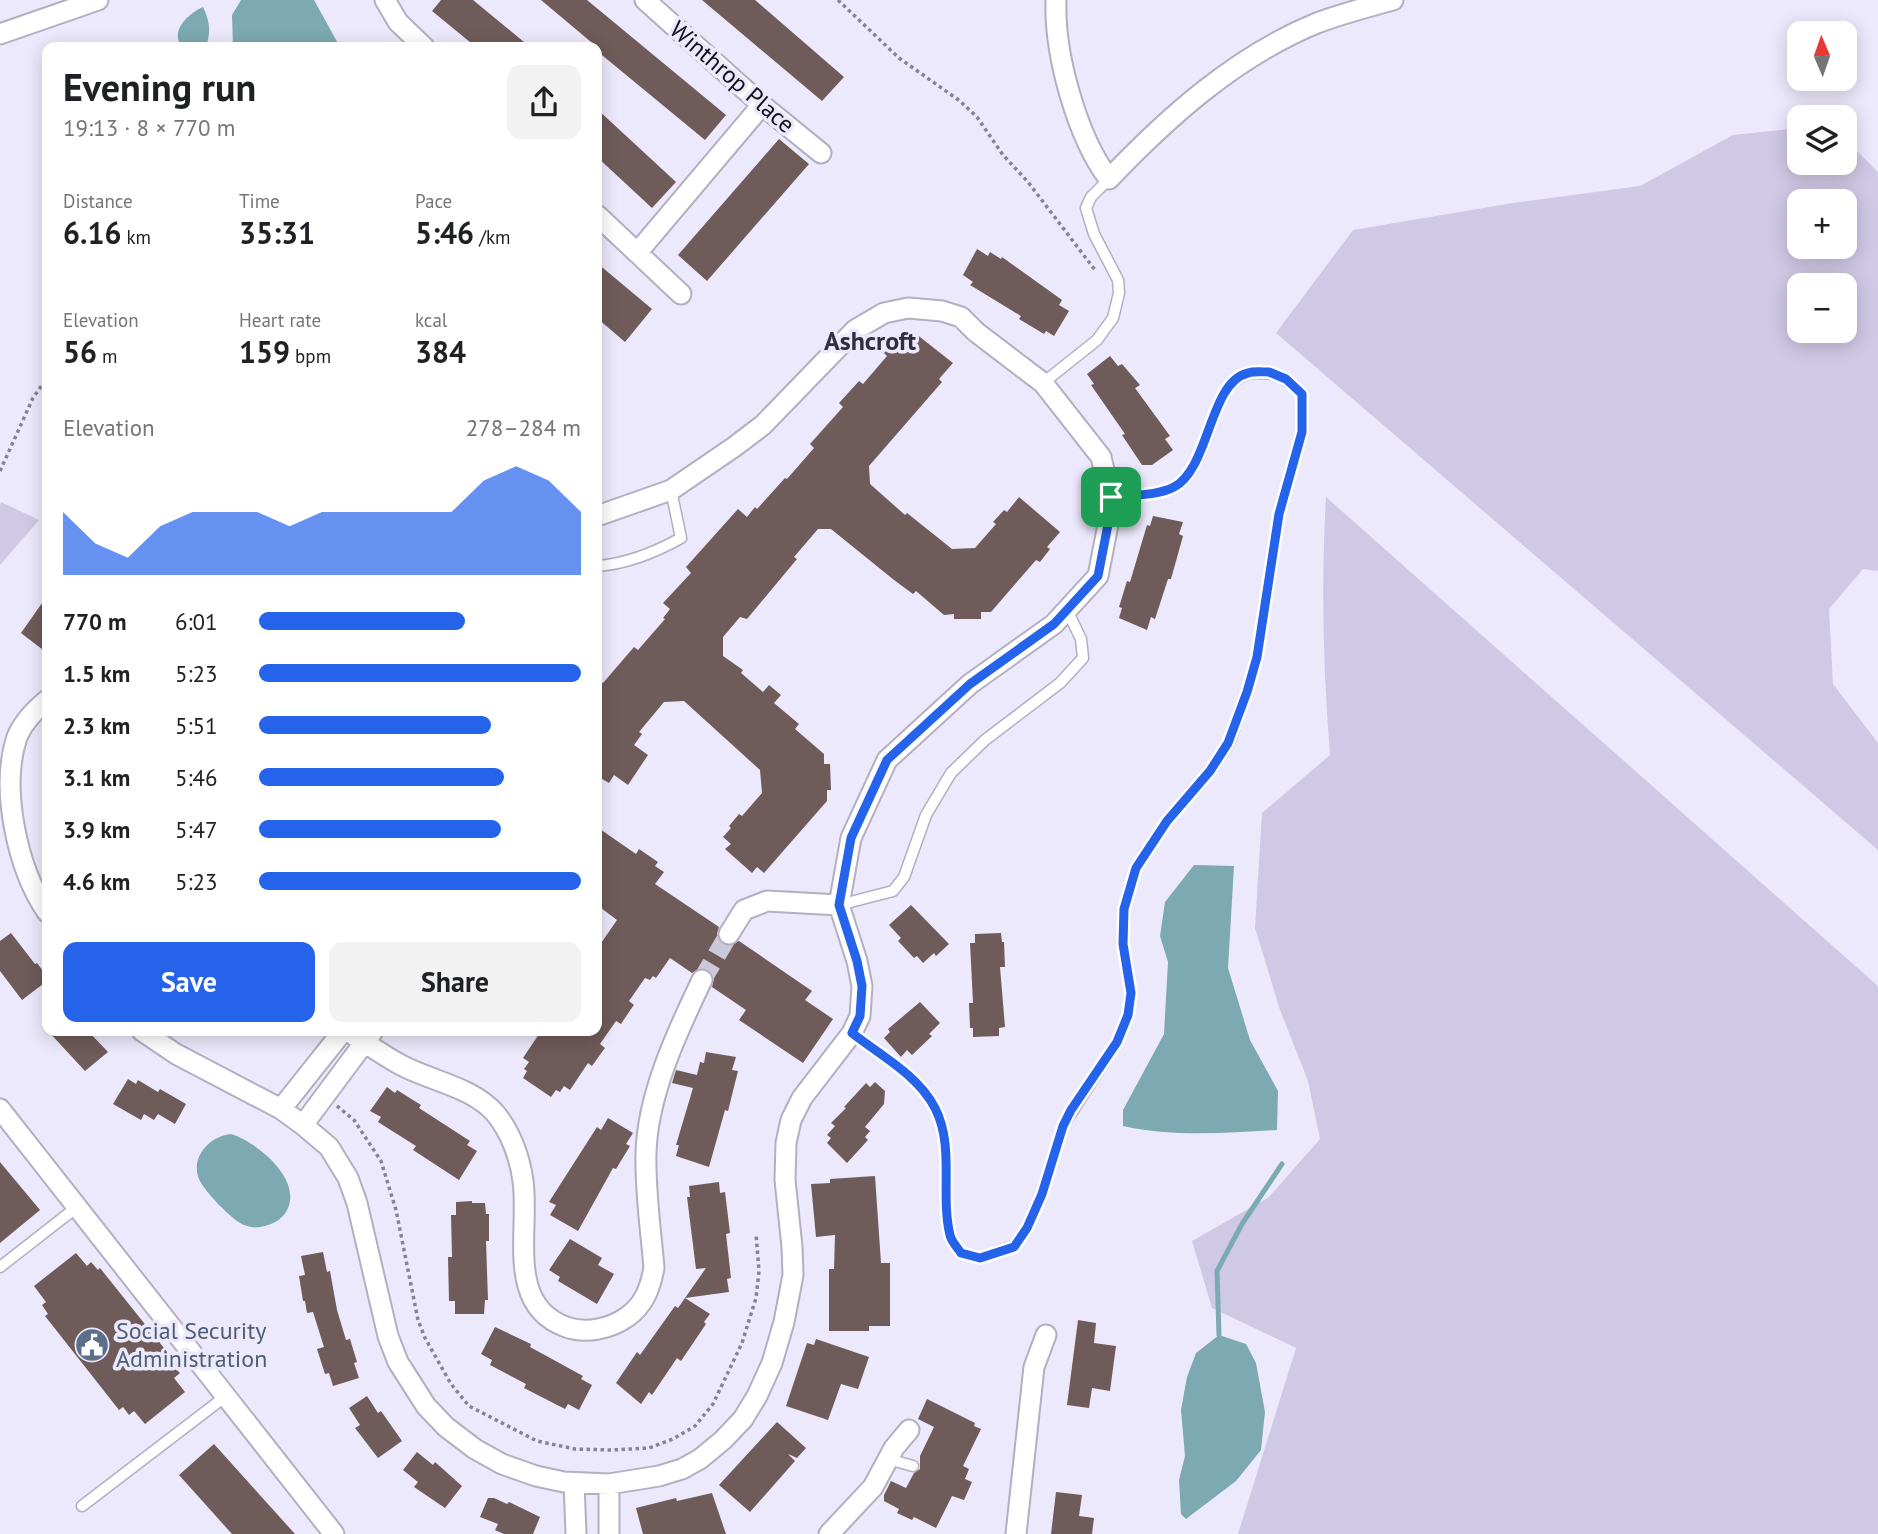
<!DOCTYPE html>
<html lang="en">
<head>
<meta charset="utf-8">
<style>
  :root { --surface:#fff; --page:#f2f2f2; --text:#202124; --muted:#757577; --accent:#2563eb }
  body { margin:0; font-family:"PT Sans",sans-serif; background:var(--page); color:var(--text); height:100vh; display:flex; flex-direction:column; font-size:26px; white-space:nowrap }
  * { box-sizing:border-box; margin:0 }
  p { font-size:23px; color:var(--muted) }
  .icon { flex:none; width:38px; height:38px; fill:none; stroke:currentColor; stroke-width:2; stroke-linecap:round; stroke-linejoin:round }
  .map { position:relative; flex:1; overflow:hidden }
  .sheet { position:absolute; left:42px; top:42px; width:560px; height:994px; display:flex; flex-direction:column; background:var(--surface); border-radius:14px; box-shadow:0 4px 18px #0003 }
  .sheet>* { flex:none }
  .needle { width:46px; rotate:358deg }
  .tools { position:absolute; left:1787px; top:21px; display:grid; gap:14px }
  .tools a { display:grid; place-items:center; width:70px; height:70px; border-radius:14px; background:var(--surface); box-shadow:0 4px 18px #0003; font-size:35px }
  .pin { position:absolute; display:grid; place-items:center; width:60px; height:60px; color:#fff; margin:-30px; border-radius:14px; box-shadow:0 4px 10px #0006 }
  .round { display:grid; place-items:center; flex:none; width:74px; height:74px; border-radius:14px; background:var(--page) }
  .head { display:flex; align-items:center; justify-content:space-between; height:119px; padding:0 21px }
  h1 { font-size:38px; font-weight:600; line-height:52px }
  .figures { display:grid; grid-template-columns:repeat(3,1fr); gap:10px; height:119px; padding:7px 21px }
  .figures div { display:grid; align-content:center }
  .figures b { font-size:30px; font-weight:600 }
  .figures small { font-size:19px; font-weight:400 }
  .figures p { font-size:19px }
  .chart { height:196px; padding:14px 21px }
  .chart p { display:flex; justify-content:space-between }
  .chart svg { width:100%; height:126px; margin-top:7px; fill:var(--accent); opacity:.7 }
  .cta { display:flex; gap:14px; margin-top:auto; padding:14px 21px }
  .cta a { flex:1; height:80px; border-radius:14px; background:var(--accent); color:#fff; font-size:28px; font-weight:600; line-height:80px; text-align:center }
  .cta a+a { background:var(--page); color:var(--text) }
  ul { padding:0 21px; list-style:none; font-size:23px }
  li { display:grid; grid-template-columns:112px 84px 1fr; align-items:center; height:52px }
  li i { height:18px; border-radius:9px; background:var(--accent) }
  .map>svg:first-child { display:block }
</style>
</head>
<body>
<div class="map">
<svg width="1878" height="1534" viewBox="0 0 1878 1534">
  <rect width="100%" height="100%" fill="#ede9fc"/>
  <path fill="#d0c9e6" fill-rule="evenodd" d="M 1799,128 L 1799,163 L 1844,163 L 1845,139 L 1878,172 L 1878,571 L 1863,569 L 1829,609 L 1833,684 L 1878,743 L 1878,850 L 1276,333 L 1353,230 L 1513,203 L 1640,186 L 1733,135 ZM 1799,201 L 1844,201 L 1844,247 L 1799,247 ZM 1799,285 L 1844,285 L 1844,331 L 1799,331 Z
    M 1326,497 L 1878,986 L 1878,1534 L 1238,1534 L 1296,1348 L 1212,1308 L 1192,1241 L 1269,1197 L 1320,1139 L 1308,1081 L 1280,1010 L 1255,928 L 1262,813 L 1330,755 C 1323,669 1321,584 1326,497 Z
    M 1,502 L 39,520 L 0,565 L 0,506 Z"/>
  <path fill="#7ca9b2" d="M 241,0 L 314,0 L 340,47 L 233,47 L 232,15 Z
    M 203,7 C 210,21 211,32 206,47 L 182,47 C 169,31 189,13 203,7 Z
    M 1194,865 L 1234,866 L 1228,968 L 1250,1040 L 1278,1091 L 1277,1130 C 1226,1133 1173,1137 1123,1126 L 1123,1110 L 1164,1034 L 1168,962 L 1160,936 L 1165,902 Z
    M 231,1134 C 257,1142 305,1181 286,1212 C 282,1219 273,1224 265,1226 C 257,1228 252,1228 244,1225 C 232,1220 204,1191 199,1179 C 190,1157 210,1136 231,1134 Z
    M 1219,1335 L 1246,1344 L 1256,1363 L 1265,1412 L 1261,1450 L 1236,1481 L 1186,1519 L 1181,1514 L 1179,1480 L 1185,1456 L 1181,1410 L 1187,1377 L 1196,1353 Z"/>
  <g fill="none" stroke-linecap="round" stroke-linejoin="round">
    <path stroke="#7ca9b2" stroke-width="5" d="M 1219,1335 L 1217,1271 L 1242,1224 L 1282,1164"/>
  </g>
  <path fill="#6f5b59" d="M 441,0 L 473,0 L 530,47 L 476,47 L 432,11 Z
    M 541,0 L 587,0 L 726,115 L 705,140 L 597,51 L 597,47 Z
    M 702,0 L 755,0 L 844,77 L 822,101 Z
    M 597,109 L 676,182 L 652,208 L 597,157 Z
    M 779,139 L 809,164 L 707,281 L 678,255 Z
    M 977,249 L 988,256 L 990,252 L 1001,259 L 1002,257 L 1062,300 L 1059,305 L 1069,311 L 1054,336 L 1046,331 L 1044,334 L 1019,319 L 1021,316 L 970,285 L 973,282 L 963,275 Z
    M 597,263 L 652,309 L 625,342 L 597,318 Z
    M 911,330 L 953,363 L 939,379 L 942,382 L 869,466 L 870,484 L 905,515 L 907,513 L 952,549 L 975,548 L 996,524 L 993,522 L 1004,510 L 1007,512 L 1019,497 L 1060,532 L 1047,547 L 1050,549 L 1040,562 L 1036,560 L 991,612 L 981,612 L 981,619 L 954,619 L 954,614 L 944,615 L 916,591 L 913,594 L 894,580 L 831,529 L 818,529 L 794,557 L 797,559 L 747,619 L 740,617 L 723,637 L 723,656 L 743,670 L 741,673 L 763,692 L 769,685 L 781,695 L 774,703 L 799,724 L 795,729 L 824,754 L 824,764 L 830,764 L 831,790 L 827,790 L 827,801 L 764,873 L 757,867 L 752,873 L 725,849 L 731,844 L 723,837 L 731,828 L 729,826 L 739,814 L 742,816 L 762,793 L 760,770 L 684,701 L 664,702 L 639,732 L 642,734 L 634,745 L 648,755 L 628,785 L 614,775 L 609,783 L 597,776 L 597,679 L 603,683 L 634,647 L 638,650 L 665,619 L 663,618 L 670,609 L 663,603 L 691,573 L 686,567 L 738,509 L 747,517 L 755,507 L 757,509 L 785,478 L 787,479 L 814,448 L 810,444 L 843,407 L 839,403 L 859,381 L 863,384 L 887,356 L 884,353 L 895,342 L 899,345 Z
    M 1110,356 L 1118,366 L 1122,364 L 1140,385 L 1135,388 L 1170,436 L 1165,439 L 1173,450 L 1152,465 L 1142,465 L 1122,435 L 1125,434 L 1091,385 L 1094,384 L 1087,374 Z
    M 1153,516 L 1183,522 L 1179,534 L 1183,536 L 1171,579 L 1168,579 L 1155,619 L 1151,617 L 1147,630 L 1119,618 L 1122,608 L 1119,607 L 1127,581 L 1130,582 L 1147,525 L 1150,526 Z
    M 47,596 L 47,653 L 21,633 Z
    M 597,827 L 636,854 L 639,849 L 658,862 L 655,866 L 664,872 L 655,884 L 719,927 L 717,934 L 722,944 L 729,946 L 739,941 L 812,991 L 805,1000 L 833,1019 L 803,1063 L 739,1020 L 746,1010 L 712,987 L 714,978 L 708,969 L 700,968 L 692,973 L 670,958 L 656,978 L 653,976 L 650,980 L 645,978 L 629,1001 L 634,1005 L 631,1009 L 621,1024 L 616,1021 L 600,1044 L 605,1048 L 602,1052 L 592,1066 L 588,1063 L 570,1090 L 564,1086 L 560,1092 L 556,1090 L 551,1097 L 523,1078 L 527,1071 L 524,1069 L 529,1062 L 523,1058 L 541,1031 L 597,1031 L 597,949 L 617,920 L 597,905 Z
    M 911,905 L 949,944 L 936,956 L 934,953 L 923,963 L 917,956 L 914,958 L 898,941 L 901,938 L 889,925 Z
    M 11,933 L 35,964 L 37,963 L 47,976 L 47,981 L 22,1000 L 0,971 L 0,941 Z
    M 1001,933 L 1002,942 L 1004,942 L 1005,967 L 1000,967 L 1005,1027 L 999,1028 L 999,1036 L 973,1037 L 973,1028 L 970,1028 L 969,1003 L 973,1003 L 970,943 L 975,943 L 975,934 Z
    M 920,1002 L 940,1023 L 929,1034 L 932,1036 L 912,1055 L 907,1050 L 901,1057 L 884,1038 L 890,1032 L 888,1029 Z
    M 48,1031 L 88,1031 L 108,1052 L 85,1071 Z
    M 706,1052 L 736,1057 L 732,1070 L 738,1071 L 728,1111 L 725,1110 L 709,1167 L 676,1156 L 679,1145 L 676,1145 L 693,1088 L 672,1083 L 676,1070 L 697,1075 L 700,1062 L 704,1063 Z
    M 128,1079 L 136,1084 L 138,1080 L 158,1092 L 160,1089 L 186,1104 L 175,1124 L 158,1114 L 154,1120 L 144,1114 L 141,1120 L 113,1104 Z
    M 875,1082 L 885,1091 L 884,1104 L 865,1127 L 870,1131 L 865,1137 L 868,1140 L 847,1163 L 827,1143 L 831,1138 L 827,1135 L 835,1126 L 831,1123 L 846,1108 L 844,1107 L 866,1083 L 870,1087 Z
    M 387,1087 L 395,1093 L 397,1090 L 421,1105 L 419,1108 L 470,1141 L 467,1145 L 477,1151 L 459,1180 L 413,1150 L 416,1146 L 378,1122 L 381,1117 L 370,1111 Z
    M 608,1118 L 633,1133 L 626,1144 L 630,1146 L 616,1169 L 613,1168 L 578,1231 L 550,1215 L 556,1205 L 549,1202 L 597,1127 L 601,1130 Z
    M 0,1162 L 40,1210 L 0,1243 Z
    M 875,1176 L 881,1263 L 890,1263 L 890,1326 L 869,1326 L 869,1331 L 829,1331 L 829,1269 L 834,1269 L 835,1235 L 816,1237 L 811,1184 L 830,1183 L 830,1179 Z
    M 719,1182 L 720,1193 L 725,1192 L 730,1233 L 726,1234 L 731,1278 L 727,1279 L 729,1292 L 685,1298 L 706,1268 L 696,1269 L 687,1197 L 690,1197 L 689,1186 Z
    M 472,1201 L 472,1203 L 485,1203 L 486,1214 L 489,1214 L 489,1241 L 486,1241 L 488,1300 L 485,1300 L 484,1314 L 455,1314 L 455,1301 L 449,1301 L 448,1257 L 452,1257 L 451,1215 L 456,1215 L 456,1202 Z
    M 570,1239 L 602,1258 L 598,1265 L 614,1274 L 597,1304 L 558,1281 L 560,1277 L 549,1270 Z
    M 323,1252 L 327,1272 L 330,1271 L 337,1310 L 346,1340 L 350,1339 L 357,1362 L 354,1363 L 359,1378 L 333,1386 L 329,1373 L 325,1374 L 317,1349 L 324,1347 L 313,1312 L 307,1313 L 305,1301 L 303,1301 L 299,1276 L 305,1275 L 301,1256 Z
    M 76,1253 L 87,1266 L 91,1262 L 98,1270 L 100,1268 L 176,1363 L 173,1366 L 180,1373 L 174,1378 L 185,1392 L 145,1424 L 134,1411 L 129,1415 L 123,1407 L 119,1410 L 45,1316 L 48,1314 L 42,1305 L 46,1302 L 34,1286 Z
    M 685,1298 L 710,1314 L 704,1322 L 706,1324 L 681,1361 L 677,1358 L 652,1395 L 649,1392 L 641,1404 L 616,1383 L 637,1352 L 640,1355 L 675,1306 L 678,1308 Z
    M 1078,1320 L 1096,1323 L 1094,1343 L 1116,1346 L 1110,1391 L 1092,1388 L 1089,1408 L 1067,1405 Z
    M 495,1327 L 531,1344 L 530,1347 L 583,1376 L 581,1379 L 592,1385 L 579,1410 L 568,1404 L 565,1409 L 524,1388 L 526,1384 L 490,1365 L 492,1360 L 481,1354 Z
    M 816,1339 L 869,1357 L 858,1389 L 841,1384 L 828,1420 L 786,1406 L 807,1343 L 814,1345 Z
    M 367,1396 L 378,1413 L 381,1411 L 402,1441 L 378,1458 L 355,1428 L 360,1425 L 349,1408 Z
    M 927,1399 L 975,1423 L 974,1426 L 981,1429 L 963,1466 L 969,1469 L 965,1479 L 972,1482 L 964,1500 L 952,1496 L 936,1528 L 914,1517 L 912,1520 L 897,1513 L 899,1509 L 884,1501 L 884,1495 L 891,1481 L 906,1488 L 914,1473 L 920,1469 L 920,1456 L 934,1427 L 918,1419 Z
    M 777,1422 L 806,1448 L 797,1458 L 788,1454 L 795,1461 L 750,1512 L 719,1485 Z
    M 214,1444 L 295,1534 L 232,1534 L 179,1475 Z
    M 417,1452 L 433,1465 L 435,1462 L 462,1486 L 445,1508 L 414,1487 L 418,1482 L 403,1470 Z
    M 1056,1492 L 1082,1495 L 1079,1516 L 1094,1518 L 1092,1534 L 1051,1534 Z
    M 712,1493 L 726,1534 L 643,1534 L 636,1508 L 676,1498 L 677,1501 Z
    M 488,1498 L 494,1498 L 507,1504 L 509,1502 L 540,1517 L 533,1534 L 504,1534 L 495,1530 L 498,1524 L 480,1517 Z"/>
  <g fill="none" stroke-linecap="round" stroke-linejoin="round">
    <path stroke="#ccc9da" stroke-width="19" stroke-dasharray="19 10" stroke-linecap="butt" d="M 702,980 L 729,934"/>
    <g stroke="#b3afc1" stroke-width="13">
      <path id="service" d="M 1043,383 L 1097,340 L 1113,318 L 1119,293 L 1118,280 L 1094,234 L 1086,208 L 1091,197 L 1109,179
        M 597,566 C 627,564 654,553 681,538 L 671,490
        M 839,905 L 893,891 L 904,877 L 926,815 L 951,773 L 985,740 L 1060,683 L 1083,658 L 1081,639 L 1067,610
        M 852,1033 C 880,1055 918,1075 935,1108 C 955,1147 940,1194 950,1235 C 951,1241 957,1247 961,1253 L 980,1258 L 1014,1246 L 1027,1228 L 1042,1193 L 1063,1126 L 1117,1042 L 1128,1015 L 1131,993 L 1123,944 L 1124,909 L 1136,868 L 1167,821 L 1210,771 L 1229,743 L 1247,692 L 1257,657 L 1279,514 L 1302,431 L 1302,394 C 1286,378 1278,372 1255,373 C 1208,374 1213,466 1175,487 C 1157,496 1130,495 1110,497
        M 0,1267 L 77,1207
        M 888,1459 L 913,1466
        M 82,1506 L 226,1396"/>
    </g>
    <g stroke="#b3afc1" stroke-width="23">
      <path id="minor" d="M 385,0 L 398,22 L 424,47
        M 645,0 L 762,105 L 821,153
        M 1056,0 C 1054,54 1077,137 1109,179 C 1168,117 1236,56 1317,23 C 1341,14 1367,7 1393,0
        M 0,34 L 98,0
        M 597,215 L 681,294
        M 637,253 L 762,105
        M 47,700 C 35,710 23,722 17,737 C 0,788 17,868 47,912
        M 729,934 L 744,910 L 767,901 L 839,905
        M 142,1031 L 176,1054 L 281,1109 L 303,1125 L 329,1147 L 348,1178 L 357,1203 L 388,1336 L 398,1362 L 426,1406 L 446,1427 L 475,1449 L 502,1464 L 536,1476 L 564,1482 L 609,1484 L 659,1476 L 682,1469 L 700,1459 L 723,1440 L 743,1419 L 757,1396 L 772,1363 L 784,1322 L 793,1275 L 792,1247 L 785,1180 L 786,1143 L 791,1120 L 802,1098 L 852,1033 L 860,1016 L 862,986 L 857,961 L 839,905 L 851,838 L 887,760 L 970,684 L 1054,624 L 1098,576 L 1112,504 L 1101,457 L 1043,383 L 976,332 L 961,317 L 942,311 L 908,308 L 884,313 L 855,330 L 763,425 L 734,447 L 671,490 L 597,516
        M 347,1031 C 365,1042 382,1055 401,1065 C 431,1081 472,1087 495,1113 C 510,1131 520,1157 523,1181 C 530,1230 505,1305 566,1327 C 586,1334 610,1329 627,1317 C 644,1305 650,1289 654,1268 C 651,1231 645,1192 646,1154 C 647,1096 677,1032 702,980
        M 0,1109 L 334,1534
        M 281,1109 L 343,1031
        M 303,1125 L 373,1031
        M 574,1483 L 576,1534
        M 609,1484 L 609,1534
        M 829,1534 L 873,1487 L 894,1448 L 909,1430
        M 1016,1534 L 1034,1367 L 1046,1335"/>
    </g>
    <path stroke="#868490" stroke-width="3.5" stroke-dasharray="3.5 3.5" stroke-linecap="butt" d="M 838,0 L 899,58 L 960,101 L 977,117 L 1003,155 L 1028,182 L 1095,270
      M 0,471 L 33,398 L 47,378
      M 337,1106 L 354,1120 L 381,1161 L 396,1210 L 418,1320 L 425,1338 L 451,1384 L 469,1406 L 537,1441 L 575,1449 L 611,1450 L 649,1448 L 673,1439 L 695,1426 L 713,1404 L 742,1343 L 756,1298 L 759,1271 L 756,1234"/>
    <use href="#service" stroke="#fff" stroke-width="10"/>
    <use href="#minor" stroke="#fff" stroke-width="19"/>
  </g>
  <g fill="none" stroke-linecap="round" stroke-linejoin="round">
    <g stroke="#fff" stroke-width="14">
      <path id="route" d="M 1269,372 L 1286,379 L 1302,394 L 1302,432 L 1279,514 L 1257,657 L 1247,692 L 1228,743 L 1210,771 L 1167,821 L 1136,868 L 1124,909 L 1123,944 L 1131,993 L 1128,1015 L 1117,1042 L 1071,1110 L 1063,1126 L 1042,1194 L 1027,1228 L 1014,1247 L 980,1258 L 961,1253 C 957,1247 951,1241 950,1235 C 940,1194 955,1147 935,1108 C 918,1075 880,1055 852,1033 L 860,1016 L 862,986 L 857,961 L 839,905 L 851,838 L 887,760 L 970,684 L 1054,624 L 1098,576 L 1112,504 L 1111,497 C 1130,495 1157,496 1174,487 C 1210,468 1209,382 1248,373 C 1254,371 1262,372 1269,372 Z"/>
    </g>
    <use href="#route" stroke="#2563eb" stroke-width="9"/>
  </g>
  <defs>
    <g id="civic-disc" transform="scale(1.75)"><circle r="9.5" fill="#5c6f8a" stroke="#ede9fc"/><path d="M-.6-6.5H3V-4.5H.6V-3L4-1V1h2V6H-6V1h2V-1L-.6-3ZM-1.2 2.5V6h2.4V2.5Z" fill="#fff"/></g>
  </defs>
  <g fill-rule="evenodd">
    <use href="#civic-disc" x="92" y="1345"/>
  </g>
  <g text-anchor="middle" stroke-width="7" stroke-linejoin="round" paint-order="stroke">
    <g font-size="24" fill="#131218" stroke="#ede9fc">
      <text transform="translate(732 77) rotate(41)" y="8">Winthrop Place</text>
    </g>
    <g font-size="24" fill="#4e5e75" stroke="#ede9fc" text-anchor="start">
      <text x="116" y="1339">Social Security<tspan x="116" dy="28">Administration</tspan></text>
    </g>
    <g font-size="26" font-weight="bold" fill="#312e3d" stroke="#ede9fc">
      <text x="870" y="350">Ashcroft</text>
    </g>
  </g>
</svg>
<div class="tools">
<a><svg class="needle" viewBox="-14 -14 28 28"><path d="M0-13l5 13h-10z" fill="#e53935"/><path d="M0 13l5-13h-10z" fill="#757577"/></svg></a>
<a><svg class="icon" aria-label="layers" viewBox="0 0 24 24"><path d="M12 4l9 5-9 5-9-5zM3 14l9 5 9-5"/></svg></a>
<a>+</a>
<a>−</a>
</div>
<div class="pin" style="left:1111px;top:497px;background:#1e9e55"><svg class="icon" aria-label="arrive" viewBox="0 0 24 24"><path d="M6 21V4h12l-3 4 3 4H6"/></svg></div>
<section class="sheet">
<div class="head"><div><h1>Evening run</h1><p>19:13 · 8 × 770 m</p></div><a class="round"><svg class="icon" aria-label="share" viewBox="0 0 24 24"><path d="M12 15V3M7 8l5-5 5 5M5 13v7h14v-7"/></svg></a></div>
<div class="figures">
<div><p>Distance</p><b>6.16<small> km</small></b></div>
<div><p>Time</p><b>35:31</b></div>
<div><p>Pace</p><b>5:46<small> /km</small></b></div>
</div>
<div class="figures">
<div><p>Elevation</p><b>56<small> m</small></b></div>
<div><p>Heart rate</p><b>159<small> bpm</small></b></div>
<div><p>kcal</p><b>384</b></div>
</div>
<div class="chart"><p><span>Elevation</span>278–284 m</p>
<svg viewBox="0 0 160 44" preserveAspectRatio="none"><path d="M0 44V22L10 33L20 38L30 27L40 22L50 22L60 22L70 27L80 22L90 22L100 22L110 22L120 22L130 11L140 6L150 11L160 22V44z"/></svg>
</div>
<ul>
<li><b>770 m</b>6:01<i style="width:64%"></i></li>
<li><b>1.5 km</b>5:23<i style="width:100%"></i></li>
<li><b>2.3 km</b>5:51<i style="width:72%"></i></li>
<li><b>3.1 km</b>5:46<i style="width:76%"></i></li>
<li><b>3.9 km</b>5:47<i style="width:75%"></i></li>
<li><b>4.6 km</b>5:23<i style="width:100%"></i></li>
</ul>
<div class="cta"><a>Save</a><a>Share</a></div>
</section>
</div>
</body>
</html>
